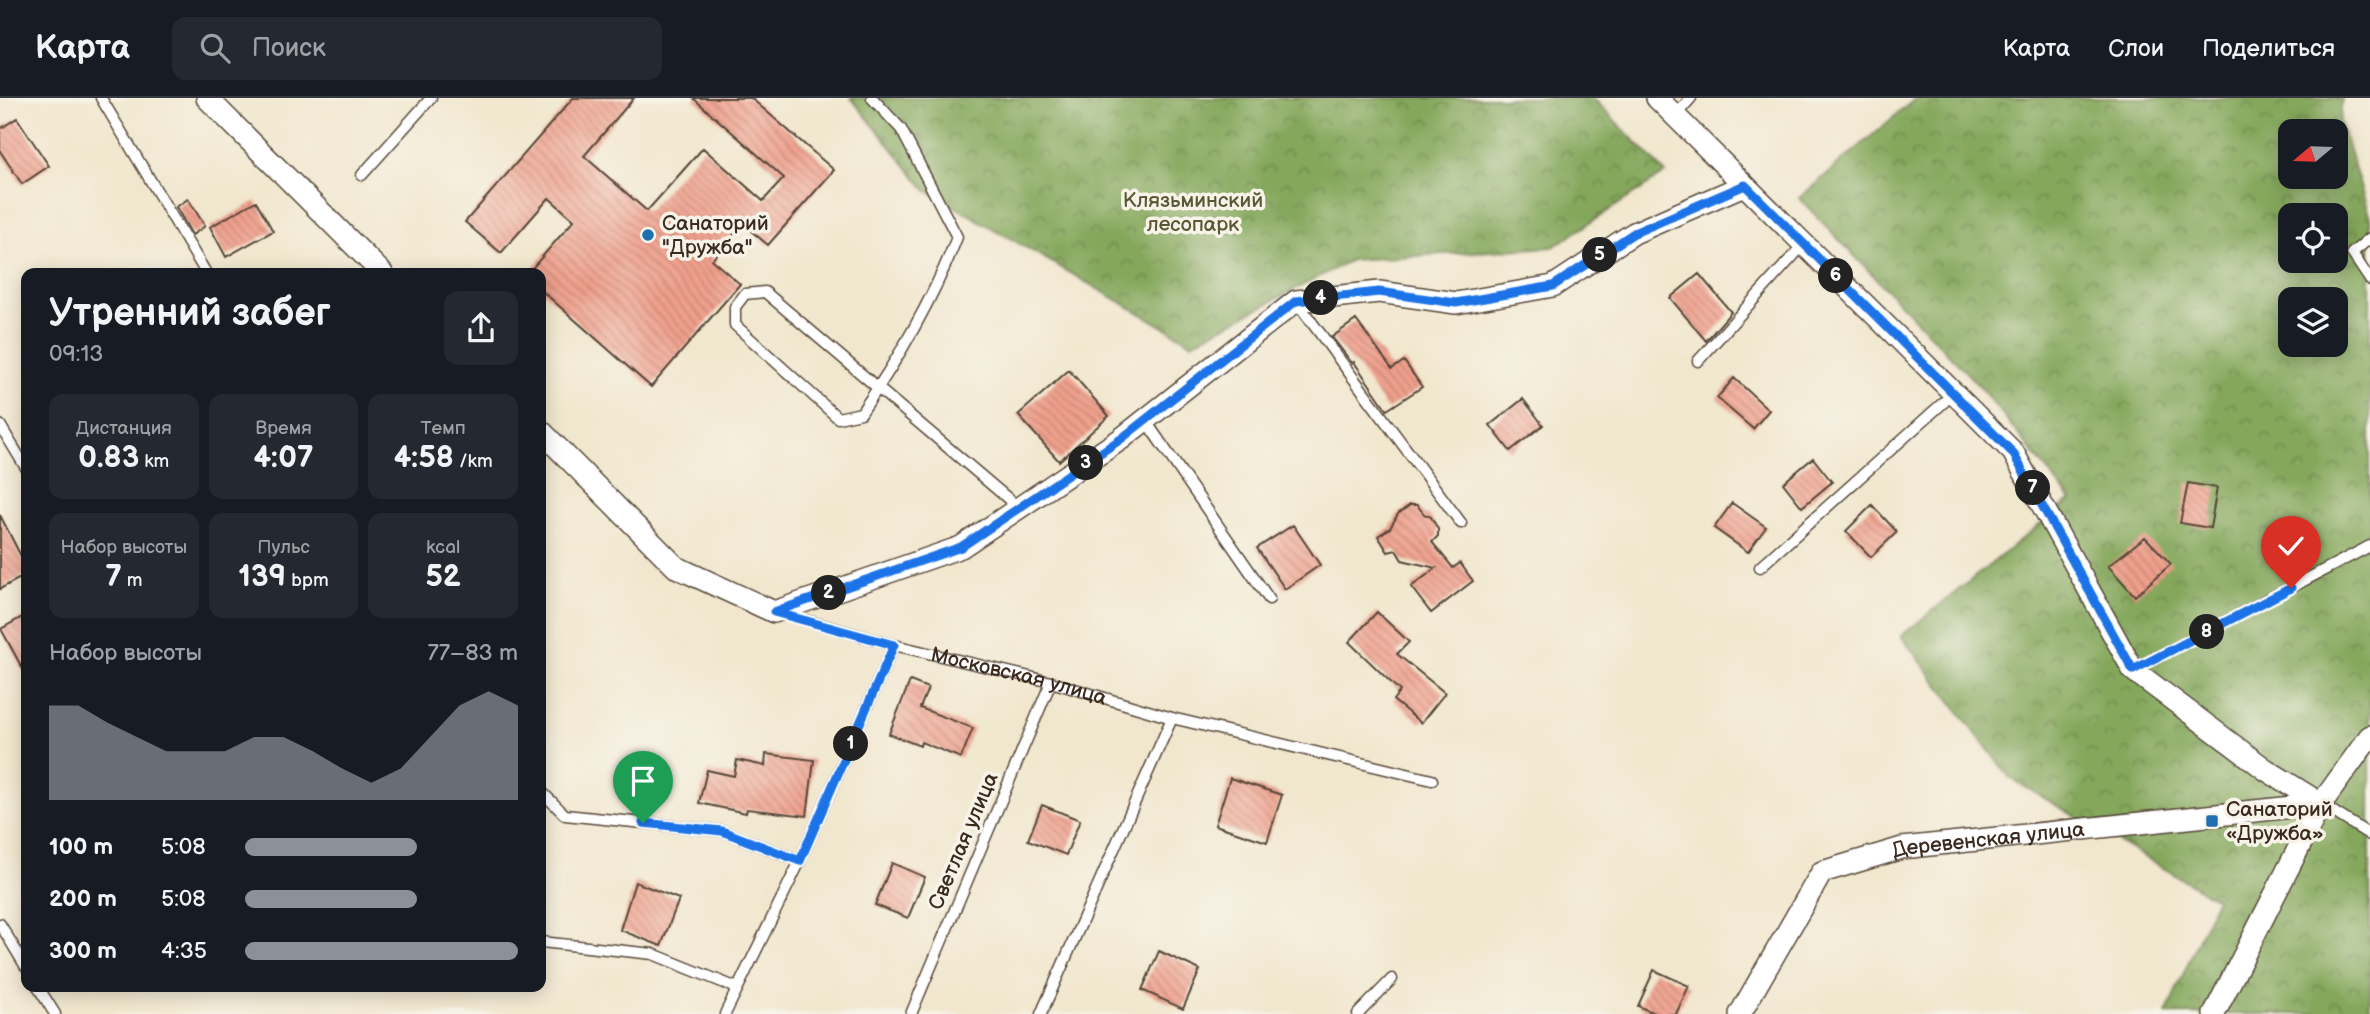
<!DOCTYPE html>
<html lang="ru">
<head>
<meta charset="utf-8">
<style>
  :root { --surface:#171b24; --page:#242831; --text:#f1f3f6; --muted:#9ea1a6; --line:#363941; --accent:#8c9099 }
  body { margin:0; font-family:"Balsamiq Sans",sans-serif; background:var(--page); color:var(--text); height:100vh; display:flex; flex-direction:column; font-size:26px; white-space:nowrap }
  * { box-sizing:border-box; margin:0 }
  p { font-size:23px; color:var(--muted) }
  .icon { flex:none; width:38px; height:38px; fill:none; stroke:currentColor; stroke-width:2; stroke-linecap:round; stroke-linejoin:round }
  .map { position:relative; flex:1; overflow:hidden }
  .side { position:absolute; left:21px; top:170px; width:525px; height:724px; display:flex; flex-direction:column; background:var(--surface); border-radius:14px; box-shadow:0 4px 18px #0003 }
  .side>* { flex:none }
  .needle { width:46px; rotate:251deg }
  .tools { position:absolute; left:2278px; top:21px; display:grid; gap:14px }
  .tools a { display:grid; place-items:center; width:70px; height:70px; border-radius:14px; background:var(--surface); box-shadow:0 4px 18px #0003; font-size:35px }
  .pin { position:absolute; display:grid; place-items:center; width:60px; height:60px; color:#fff; margin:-72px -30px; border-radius:50% 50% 50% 0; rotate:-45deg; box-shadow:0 0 7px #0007 }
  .pin .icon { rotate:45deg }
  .km { position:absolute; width:35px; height:35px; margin:-18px; border-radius:50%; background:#222; color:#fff; font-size:19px; line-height:35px; text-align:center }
  .round { display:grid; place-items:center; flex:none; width:74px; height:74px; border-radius:14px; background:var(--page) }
  .summary { display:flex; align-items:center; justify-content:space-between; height:119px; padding:0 28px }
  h1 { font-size:38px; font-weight:700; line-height:52px }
  .metrics { display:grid; grid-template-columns:repeat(3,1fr); gap:10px; height:119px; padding:7px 28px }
  .metrics div { display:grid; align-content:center; border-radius:14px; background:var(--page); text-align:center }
  .metrics b { font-size:30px; font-weight:700 }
  .metrics small { font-size:19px; font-weight:400 }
  .metrics p { font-size:19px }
  .chart { height:196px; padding:14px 28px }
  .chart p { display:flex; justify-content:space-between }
  .chart svg { width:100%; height:126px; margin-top:7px; fill:var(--accent); opacity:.7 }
  ul { padding:0 28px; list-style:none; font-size:23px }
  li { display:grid; grid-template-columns:112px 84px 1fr; align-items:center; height:52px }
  li i { height:18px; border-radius:9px; background:var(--accent) }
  header { display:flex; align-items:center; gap:42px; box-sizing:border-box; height:98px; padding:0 35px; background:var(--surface); border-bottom:2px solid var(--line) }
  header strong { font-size:33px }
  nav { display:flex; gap:38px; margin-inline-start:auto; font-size:24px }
  .search { width:490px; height:63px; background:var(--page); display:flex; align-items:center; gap:18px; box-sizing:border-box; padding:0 24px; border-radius:14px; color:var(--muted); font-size:26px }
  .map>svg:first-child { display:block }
</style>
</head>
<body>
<header>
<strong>Карта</strong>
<div class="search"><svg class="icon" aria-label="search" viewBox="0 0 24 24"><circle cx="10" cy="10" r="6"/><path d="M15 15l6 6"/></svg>Поиск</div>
<nav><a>Карта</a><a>Слои</a><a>Поделиться</a></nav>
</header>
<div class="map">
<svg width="2370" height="916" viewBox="0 0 2370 916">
  <defs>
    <pattern id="forest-crowns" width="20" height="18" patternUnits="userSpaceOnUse" patternTransform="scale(1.75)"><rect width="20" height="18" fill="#84a75c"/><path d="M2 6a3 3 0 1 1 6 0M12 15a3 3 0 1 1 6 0" fill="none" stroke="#6d884b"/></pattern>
    <pattern id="building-back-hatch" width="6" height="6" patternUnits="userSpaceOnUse" patternTransform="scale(1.75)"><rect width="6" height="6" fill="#f0a08d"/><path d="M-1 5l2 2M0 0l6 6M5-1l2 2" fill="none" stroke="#c48373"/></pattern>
  </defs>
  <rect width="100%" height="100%" fill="#f7f3e8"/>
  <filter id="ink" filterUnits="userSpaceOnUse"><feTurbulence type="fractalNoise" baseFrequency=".0143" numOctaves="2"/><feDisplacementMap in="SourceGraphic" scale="14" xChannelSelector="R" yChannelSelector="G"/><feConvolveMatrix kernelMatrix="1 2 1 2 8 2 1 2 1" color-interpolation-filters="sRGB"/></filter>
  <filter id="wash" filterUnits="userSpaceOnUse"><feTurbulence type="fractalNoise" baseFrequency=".00686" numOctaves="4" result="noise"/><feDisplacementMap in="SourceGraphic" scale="28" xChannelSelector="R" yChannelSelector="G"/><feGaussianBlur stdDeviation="1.57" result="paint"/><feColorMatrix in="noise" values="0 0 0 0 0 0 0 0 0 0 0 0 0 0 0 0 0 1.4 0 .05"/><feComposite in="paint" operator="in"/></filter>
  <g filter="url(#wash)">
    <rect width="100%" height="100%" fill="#f1e7ce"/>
    <path fill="url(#forest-crowns)" stroke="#60683d" stroke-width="2" fill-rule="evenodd" d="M 851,0 L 1593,0 L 1666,75 L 1553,149 L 1351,162 L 1192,245 L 926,92 Z
      M 1916,0 L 2342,0 L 2340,24 L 2370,120 L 2370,916 L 2166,916 L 2216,801 L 2010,680 L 1901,538 L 2071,402 L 1980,289 L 1799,100 ZM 2291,33 L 2336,33 L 2336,79 L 2291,79 ZM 2291,117 L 2336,117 L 2336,163 L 2291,163 ZM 2291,201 L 2336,201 L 2336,247 L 2291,247 Z"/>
    <g id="blocks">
      <path fill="url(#building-back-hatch)" d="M 573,0 L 634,0 L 584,58 L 647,113 L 703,50 L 763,103 L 784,80 L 693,0 L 751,0 L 834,72 L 768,147 L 743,126 L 712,162 L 740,186 L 651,289 L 541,192 L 541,175 L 528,175 L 574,122 L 549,100 L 501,155 L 465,124 Z
        M 17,20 L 49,68 L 22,86 L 0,53 L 0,31 Z
        M 188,101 L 205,128 L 192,137 L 176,109 Z
        M 256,103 L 273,133 L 226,159 L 210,129 Z
        M 1699,176 L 1731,214 L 1706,243 L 1670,200 Z
        M 1356,222 L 1392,271 L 1404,263 L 1422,289 L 1387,312 L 1354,264 L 1352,265 L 1332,239 Z
        M 1069,272 L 1109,318 L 1059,363 L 1018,317 Z
        M 1734,280 L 1769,312 L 1753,331 L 1717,300 Z
        M 1523,301 L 1543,327 L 1510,353 L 1490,327 Z
        M 1813,360 L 1832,384 L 1802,409 L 1783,385 Z
        M 2188,385 L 2217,390 L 2210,430 L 2180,425 Z
        M 1732,405 L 1766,429 L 1748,454 L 1714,430 Z
        M 1410,407 L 1417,407 L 1424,416 L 1431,419 L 1438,431 L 1438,438 L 1432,444 L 1453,470 L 1460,465 L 1473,483 L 1431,515 L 1411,489 L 1436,470 L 1402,462 L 1396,452 L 1388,454 L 1378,438 L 1390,430 L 1398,416 Z
        M 1872,407 L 1897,434 L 1871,459 L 1846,433 Z
        M 0,417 L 26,468 L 26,477 L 0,491 Z
        M 1293,427 L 1320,467 L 1285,491 L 1257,450 Z
        M 2145,439 L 2171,466 L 2135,498 L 2108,468 Z
        M 1377,514 L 1409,544 L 1397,556 L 1445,595 L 1421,625 L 1393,602 L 1400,593 L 1349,544 Z
        M 26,517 L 26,577 L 1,531 Z
        M 910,583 L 928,590 L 920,610 L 973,630 L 961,660 L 921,644 L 920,648 L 889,636 Z
        M 766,656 L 814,662 L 807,718 L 747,711 L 746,715 L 699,705 L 707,672 L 734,678 L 737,662 L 765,668 Z
        M 1230,680 L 1282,697 L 1267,744 L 1215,727 Z
        M 1042,707 L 1080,722 L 1066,757 L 1028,742 Z
        M 892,765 L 925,779 L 908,820 L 875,807 Z
        M 635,784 L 679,801 L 661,848 L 620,832 Z
        M 1159,853 L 1200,872 L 1183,911 L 1142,892 Z
        M 1654,872 L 1689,888 L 1676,916 L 1656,916 L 1638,908 Z"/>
    </g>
  </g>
  <g filter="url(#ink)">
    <use href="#blocks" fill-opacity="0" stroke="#564638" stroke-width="2"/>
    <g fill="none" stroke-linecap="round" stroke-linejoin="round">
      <g stroke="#564638" stroke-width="13">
        <g id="service">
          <path d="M 101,0 L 206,175"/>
          <path d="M 872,0 L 901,31 L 957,139 C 933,201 899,260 861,315 L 838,320 L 735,227 L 735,209 L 745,196 L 765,194 L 1019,410"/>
          <path d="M 1675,18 L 1691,0"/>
          <path d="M 362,77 L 431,0"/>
          <path d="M 2370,140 L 2352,155 L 2370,182"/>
          <path d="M 1296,203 L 1461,425"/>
          <path d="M 1698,263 L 1804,146"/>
          <path d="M 1145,322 L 1269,501"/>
          <path d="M 0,327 L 26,370"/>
          <path d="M 1760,469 L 1954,295"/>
          <path id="s1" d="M 780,515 L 894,547 L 1051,584 L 1172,620 L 1432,682"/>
          <path d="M 2133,572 L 2370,448"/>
          <path d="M 541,693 L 565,717 L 722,733 L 800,763"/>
          <path d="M 2321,706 L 2370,737"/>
          <path d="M 0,826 L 26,869"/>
          <path d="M 541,844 L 653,856 L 737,890"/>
          <path d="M 38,889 L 55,916"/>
          <path d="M 725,916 L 800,763 L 894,547"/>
          <path d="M 911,916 L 1051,584"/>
          <path d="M 1041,916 L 1172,620"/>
          <path d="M 1358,916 L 1392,881"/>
        </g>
      </g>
      <g stroke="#564638" stroke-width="24">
        <g id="minor">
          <path d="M 207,0 L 382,175"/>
          <path d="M 1657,0 L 2013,354 L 2133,572 L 2265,671 L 2321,706"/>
          <path d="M 541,333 L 676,469 L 774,514 L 961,449 L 1121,341 L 1296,203 L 1379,194 L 1456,205 L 1553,188 L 1634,135 L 1744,87"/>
          <path id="s2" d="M 1740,916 L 1822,774 L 1902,750 L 2321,706"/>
          <path d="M 2214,916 L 2321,706 L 2370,638"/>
        </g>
      </g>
      <use href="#service" stroke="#fff" stroke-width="10"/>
      <use href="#minor" stroke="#fff" stroke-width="21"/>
    </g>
  </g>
  <g fill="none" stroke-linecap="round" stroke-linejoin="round" filter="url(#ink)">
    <g stroke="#fff" stroke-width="14">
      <path id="route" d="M 643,725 L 722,733 L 800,763 L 894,547 L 774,514 L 961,449 L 1121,341 L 1296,203 L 1379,194 L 1456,205 L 1553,188 L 1634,135 L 1745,87 L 2013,355 L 2133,572 L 2291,490"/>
    </g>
    <use href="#route" stroke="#1a73e8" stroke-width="9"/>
  </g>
  <g fill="#1f6fb2" stroke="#f7f3e8" stroke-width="2.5">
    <circle cx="648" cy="137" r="7"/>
    <rect x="2205" y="716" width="14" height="14" rx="3.5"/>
  </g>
  <g text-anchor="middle" stroke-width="7" stroke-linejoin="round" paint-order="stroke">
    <g font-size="21" fill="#5b5734" stroke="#f7f3e8">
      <text x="1193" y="109">Клязьминский<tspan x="1193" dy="24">лесопарк</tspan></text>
    </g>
    <g font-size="21" fill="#3b2a1e" stroke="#f7f3e8" text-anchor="start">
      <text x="662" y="132">Санаторий<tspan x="662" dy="24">"Дружба"</tspan></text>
      <text x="2226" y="718">Санаторий<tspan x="2226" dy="24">«Дружба»</tspan></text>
    </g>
    <g font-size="21" fill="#3b2a1e" stroke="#f7f3e8">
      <text dy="7" stroke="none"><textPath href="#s1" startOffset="247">Московская улица</textPath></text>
      <text transform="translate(963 743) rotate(-67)" y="7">Светлая улица</text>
      <text dy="7" stroke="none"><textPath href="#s2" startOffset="334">Деревенская улица</textPath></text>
    </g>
  </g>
</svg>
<div class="tools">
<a><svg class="needle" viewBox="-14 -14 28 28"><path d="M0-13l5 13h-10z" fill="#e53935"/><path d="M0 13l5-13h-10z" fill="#9ea1a6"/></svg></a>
<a><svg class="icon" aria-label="locate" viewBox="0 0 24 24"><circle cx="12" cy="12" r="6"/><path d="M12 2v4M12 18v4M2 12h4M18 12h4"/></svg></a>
<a><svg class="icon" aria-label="layers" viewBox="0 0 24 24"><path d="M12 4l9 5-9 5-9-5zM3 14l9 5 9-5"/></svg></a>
</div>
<div class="pin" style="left:643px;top:725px;background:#1e9e55"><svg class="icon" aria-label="arrive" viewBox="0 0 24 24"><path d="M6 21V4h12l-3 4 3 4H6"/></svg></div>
<div class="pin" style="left:2291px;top:490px;background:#d93025"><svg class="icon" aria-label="check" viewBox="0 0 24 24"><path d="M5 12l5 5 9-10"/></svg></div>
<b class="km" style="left:851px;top:646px">1</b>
<b class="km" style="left:829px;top:495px">2</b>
<b class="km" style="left:1086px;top:365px">3</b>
<b class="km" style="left:1321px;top:200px">4</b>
<b class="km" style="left:1600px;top:157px">5</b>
<b class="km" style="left:1836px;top:178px">6</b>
<b class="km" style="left:2033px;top:390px">7</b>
<b class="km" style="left:2207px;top:534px">8</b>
<section class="side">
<div class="summary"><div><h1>Утренний забег</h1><p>09:13</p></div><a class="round"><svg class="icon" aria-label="share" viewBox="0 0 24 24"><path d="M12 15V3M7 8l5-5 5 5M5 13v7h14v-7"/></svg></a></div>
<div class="metrics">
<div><p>Дистанция</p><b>0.83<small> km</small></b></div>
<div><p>Время</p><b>4:07</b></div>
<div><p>Темп</p><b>4:58<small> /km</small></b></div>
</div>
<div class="metrics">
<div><p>Набор высоты</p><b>7<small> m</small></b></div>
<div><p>Пульс</p><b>139<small> bpm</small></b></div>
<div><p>kcal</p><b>52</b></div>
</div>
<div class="chart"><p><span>Набор высоты</span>77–83 m</p>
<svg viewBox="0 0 160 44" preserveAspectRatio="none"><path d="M0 44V11L10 11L20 17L30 22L40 27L50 27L60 27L70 22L80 22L90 27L100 33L110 38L120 33L130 22L140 11L150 6L160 11V44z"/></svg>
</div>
<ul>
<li><b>100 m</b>5:08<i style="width:63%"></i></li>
<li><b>200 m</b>5:08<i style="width:63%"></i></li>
<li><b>300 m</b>4:35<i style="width:100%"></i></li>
</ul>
</section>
</div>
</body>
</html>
